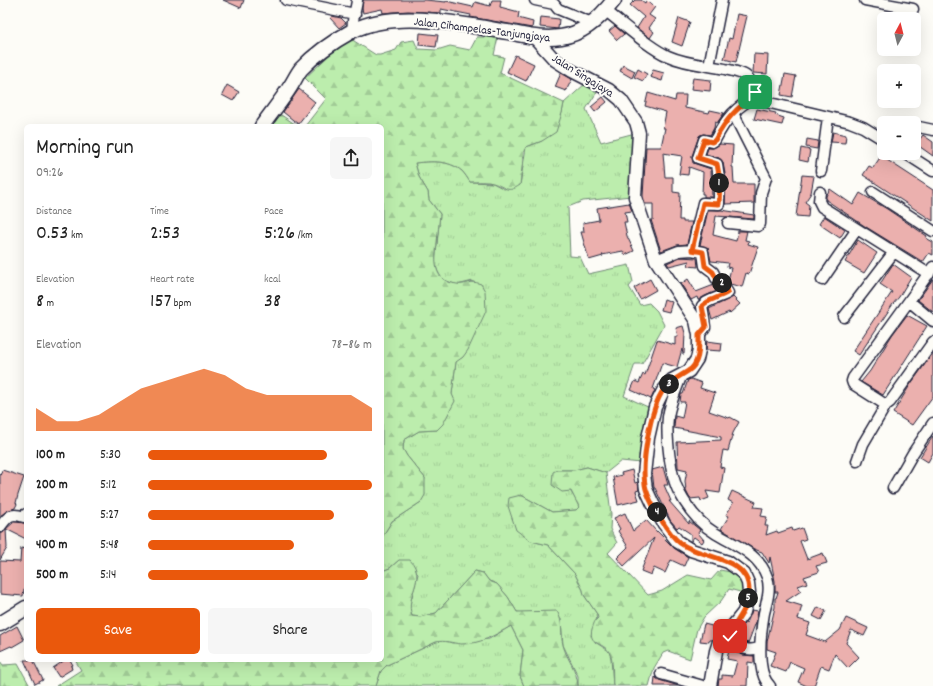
<!DOCTYPE html>
<html lang="en">
<head>
<meta charset="utf-8">
<style>
  :root { --surface:#fff; --page:#f6f6f6; --text:#222; --muted:#767676; --accent:#ea580c }
  body { margin:0; font-family:Dekko,sans-serif; background:var(--page); color:var(--text); height:100vh; display:flex; flex-direction:column; font-size:15px; white-space:nowrap }
  * { box-sizing:border-box; margin:0 }
  p { font-size:13px; color:var(--muted) }
  .icon { flex:none; width:22px; height:22px; fill:none; stroke:currentColor; stroke-width:2; stroke-linecap:round; stroke-linejoin:round }
  .map { position:relative; flex:1; overflow:hidden }
  .panel { position:absolute; left:24px; top:124px; width:360px; height:538px; display:flex; flex-direction:column; background:var(--surface); border-radius:6px; box-shadow:0 4px 16px #0002 }
  .panel>* { flex:none }
  .needle { width:26px; rotate:7deg }
  .tools { position:absolute; left:877px; top:12px; display:grid; gap:8px }
  .tools a { display:grid; place-items:center; width:44px; height:44px; border-radius:6px; background:var(--surface); box-shadow:0 4px 16px #0002; font-size:20px }
  .pin { position:absolute; display:grid; place-items:center; width:34px; height:34px; color:#fff; margin:-17px; border-radius:8px; box-shadow:0 2px 6px #0006 }
  .km { position:absolute; width:20px; height:20px; margin:-10px; border-radius:50%; background:#222; color:#fff; font-size:11px; line-height:20px; text-align:center }
  .round { display:grid; place-items:center; flex:none; width:42px; height:42px; border-radius:6px; background:var(--page) }
  .summary { display:flex; align-items:center; justify-content:space-between; height:68px; padding:0 12px }
  h1 { font-size:22px; font-weight:600; line-height:30px }
  .figures { display:grid; grid-template-columns:repeat(3,1fr); gap:6px; height:68px; padding:4px 12px }
  .figures div { display:grid; align-content:center }
  .figures b { font-size:20px; font-weight:600 }
  .figures small { font-size:11px; font-weight:400 }
  .figures p { font-size:11px }
  .chart { height:112px; padding:8px 12px }
  .chart p { display:flex; justify-content:space-between }
  .chart svg { width:100%; height:72px; margin-top:4px; fill:var(--accent); opacity:.7 }
  .primary-button { display:flex; gap:8px; margin-top:auto; padding:8px 12px }
  .primary-button a { flex:1; height:46px; border-radius:6px; background:var(--accent); color:#fff; font-size:16px; font-weight:600; line-height:46px; text-align:center }
  .primary-button a+a { background:var(--page); color:var(--text) }
  ul { padding:0 12px; list-style:none; font-size:13px }
  li { display:grid; grid-template-columns:64px 48px 1fr; align-items:center; height:30px }
  li i { height:10px; border-radius:5px; background:var(--accent) }
  .map>svg:first-child { display:block }
</style>
</head>
<body>
<div class="map">
<svg width="933" height="686" viewBox="0 0 933 686">
  <defs>
    <pattern id="grass-tufts" width="24" height="20" patternUnits="userSpaceOnUse"><rect width="24" height="20" fill="#bcedad"/><path d="M3 7l-1-3M5 7V3M7 7l1-3M15 17l-1-3M17 17v-4M19 17l1-3" fill="none" stroke="#a1cb96"/></pattern>
    <pattern id="forest-firs" width="22" height="20" patternUnits="userSpaceOnUse"><rect width="22" height="20" fill="#bcedad"/><path d="M5 1l3.5 6h-7zM16 11l3.5 6h-7z" fill="#a1cb96"/></pattern>
  </defs>
  <rect width="100%" height="100%" fill="#fdfcf7"/>
  <filter id="ink" filterUnits="userSpaceOnUse"><feTurbulence type="fractalNoise" baseFrequency=".025" numOctaves="2"/><feDisplacementMap in="SourceGraphic" scale="8" xChannelSelector="R" yChannelSelector="G"/><feConvolveMatrix kernelMatrix="1 2 1 2 8 2 1 2 1" color-interpolation-filters="sRGB"/></filter>
  <g filter="url(#ink)">
    <path fill="url(#grass-tufts)" stroke="#6f8874" d="M 586,83 L 597,92 L 586,109 L 601,142 L 635,133 L 631,169 L 631,196 L 583,201 L 568,207 L 570,256 L 580,257 L 588,274 L 629,265 L 633,282 L 629,287 L 640,305 L 649,303 L 657,311 L 664,325 L 642,364 L 635,364 L 624,396 L 650,408 L 641,463 L 621,461 L 606,473 L 587,467 L 574,470 L 557,470 L 578,503 L 579,507 L 576,510 L 552,512 L 521,495 L 531,541 L 548,545 L 575,574 L 583,590 L 584,595 L 597,614 L 595,642 L 609,651 L 611,658 L 613,686 L 578,686 L 578,676 L 563,645 L 561,619 L 517,612 L 508,597 L 497,584 L 489,581 L 483,573 L 475,571 L 436,613 L 420,617 L 412,616 L 409,608 L 418,574 L 399,560 L 390,568 L 382,571 L 382,537 L 392,521 L 421,502 L 425,478 L 407,456 L 403,449 L 404,440 L 419,431 L 437,430 L 452,394 L 456,361 L 463,357 L 473,281 L 457,285 L 442,279 L 438,272 L 435,264 L 440,214 L 429,200 L 428,192 L 419,177 L 415,163 C 431,161 449,160 462,171 C 465,174 468,179 470,182 L 493,183 L 504,189 L 520,185 L 526,147 L 542,141 L 562,113 L 564,103 Z
      M 511,626 L 523,650 L 520,676 L 524,686 L 376,686 L 381,671 L 387,665 L 436,642 L 444,640 L 452,643 L 489,639 Z"/>
    <path fill="url(#forest-firs)" stroke="#6f8874" d="M 477,37 L 498,37 L 494,55 L 504,57 L 500,73 L 564,103 L 562,113 L 556,132 L 542,141 L 526,147 L 524,151 L 520,185 C 507,194 506,187 493,183 C 487,181 477,182 470,182 C 468,179 465,174 462,171 C 449,160 432,161 415,163 L 419,177 L 428,192 L 429,200 L 440,214 C 439,224 438,233 437,242 C 435,261 432,281 457,284 C 466,286 468,279 481,284 L 485,291 L 486,311 L 468,350 L 463,357 L 456,362 L 452,394 L 455,401 L 443,424 L 437,430 L 419,431 L 404,440 L 403,449 L 407,456 L 425,478 L 425,495 L 421,502 L 392,521 L 382,537 L 382,126 L 305,126 L 326,99 L 305,78 L 340,45 L 351,39 L 376,55 L 380,55 L 396,50 L 401,42 L 414,40 L 418,49 L 437,50 L 450,46 L 470,50 Z
      M 278,113 L 298,126 L 272,126 L 272,125 Z
      M 587,467 L 606,473 L 611,514 L 610,529 L 617,543 L 608,553 L 648,595 L 662,591 L 688,575 L 711,580 L 720,570 L 736,573 L 744,583 L 744,593 L 729,589 L 721,601 L 704,617 L 697,629 L 690,659 L 668,651 L 663,653 L 654,668 L 649,686 L 613,686 C 612,676 614,660 609,652 C 603,642 588,645 592,629 C 594,624 594,621 598,618 L 597,614 L 584,595 L 583,590 L 575,574 L 548,545 L 531,541 L 516,530 L 508,506 L 509,498 L 521,495 L 552,512 L 576,510 L 579,507 L 571,491 L 562,492 L 552,485 L 553,472 L 557,470 L 574,470 Z
      M 399,560 L 410,560 C 428,579 404,595 412,616 L 420,617 L 436,613 L 475,571 L 483,573 L 489,581 L 497,584 L 508,597 L 517,612 L 557,611 C 564,623 560,633 563,645 C 567,660 577,669 578,686 L 524,686 L 520,676 L 523,650 L 511,626 C 493,636 481,644 461,644 C 452,643 445,640 436,642 L 387,665 L 381,671 L 376,686 L 56,686 L 81,670 L 75,660 L 382,660 L 382,571 L 390,568 Z
      M 0,661 L 3,665 L 18,664 L 30,686 L 0,686 Z"/>
    <path fill="#ebb0ae" stroke="#22223b" d="M 223,0 L 244,0 L 241,8 Z
      M 363,0 L 425,0 L 446,2 L 446,1 L 473,7 L 475,2 L 490,6 L 492,0 L 501,0 L 500,7 L 519,12 L 518,18 L 533,22 L 532,28 L 470,17 L 471,15 L 441,9 L 441,13 L 408,11 L 383,13 L 382,9 L 363,13 L 362,8 Z
      M 635,0 L 641,0 L 645,3 L 646,1 L 655,7 L 649,15 L 655,19 L 649,28 L 654,32 L 650,38 L 637,28 L 644,17 L 630,5 Z
      M 737,14 L 747,16 L 736,62 L 724,59 L 729,38 L 732,39 Z
      M 332,16 L 341,18 L 346,23 L 339,28 L 330,18 Z
      M 541,17 L 559,19 L 558,29 L 540,27 Z
      M 679,18 L 690,22 L 682,46 L 672,42 Z
      M 615,26 L 624,34 L 617,40 L 609,31 Z
      M 420,33 L 438,35 L 436,47 L 419,45 Z
      M 754,54 L 768,55 L 767,74 L 753,73 Z
      M 515,55 L 534,64 L 526,81 L 507,72 Z
      M 623,65 L 635,71 L 632,78 L 620,71 Z
      M 638,69 L 647,74 L 643,81 L 634,77 Z
      M 653,70 L 664,73 L 662,81 L 650,77 Z
      M 561,73 L 572,79 L 566,91 L 555,87 Z
      M 785,74 L 796,76 L 792,97 L 781,95 Z
      M 693,78 L 711,80 L 710,91 L 691,89 Z
      M 227,85 L 239,92 L 233,101 L 222,95 Z
      M 299,89 L 315,102 L 298,124 L 283,112 Z
      M 648,93 L 675,101 L 676,95 L 686,95 L 685,108 L 709,113 L 710,110 L 724,113 L 717,123 L 715,122 L 714,128 L 710,135 L 703,134 L 699,136 L 692,156 L 693,163 L 711,169 L 712,197 L 704,197 L 704,194 L 702,194 L 703,172 L 689,167 L 688,175 L 679,174 L 682,156 L 663,153 L 665,177 L 673,177 L 673,192 L 680,193 L 679,220 L 683,220 L 683,222 L 692,222 L 687,244 L 677,245 L 661,251 L 651,220 L 653,220 L 653,204 L 645,204 L 643,196 L 646,147 L 661,147 L 665,128 L 663,128 L 666,112 L 645,106 Z
      M 603,97 L 607,102 L 595,112 L 591,107 Z
      M 757,109 L 776,113 L 775,115 L 784,118 L 782,125 L 754,119 Z
      M 833,132 L 846,135 L 845,143 L 831,142 Z
      M 923,135 L 933,142 L 933,156 L 916,144 Z
      M 807,139 L 818,141 L 817,149 L 806,147 Z
      M 720,144 L 733,145 L 732,167 L 733,167 L 734,184 L 754,184 L 754,203 L 725,204 L 726,179 L 723,163 L 719,158 L 706,154 L 708,148 L 713,148 Z
      M 801,148 L 810,150 L 808,162 L 799,160 Z
      M 881,156 L 933,190 L 933,221 L 863,175 L 869,166 L 873,168 Z
      M 802,175 L 814,176 L 811,193 L 805,202 L 809,205 L 808,217 L 796,216 Z
      M 830,189 L 853,205 L 860,193 L 887,209 L 927,236 L 926,238 L 933,242 L 933,255 L 929,253 L 923,262 L 866,227 L 826,200 L 826,196 Z
      M 629,203 L 632,211 L 625,212 L 627,222 L 624,222 L 627,236 L 634,251 L 625,255 L 623,251 L 602,255 L 603,256 L 589,260 L 581,232 L 584,232 L 583,223 L 599,220 L 597,208 Z
      M 708,210 L 721,210 L 754,215 L 754,219 L 716,216 L 713,235 L 736,241 L 738,231 L 747,231 L 745,240 L 749,241 L 748,244 L 758,247 L 749,274 L 746,273 L 742,287 L 730,284 L 728,281 L 731,268 L 727,267 L 728,263 L 711,261 L 708,248 L 700,245 Z
      M 824,216 L 845,230 L 840,238 L 819,224 Z
      M 858,240 L 877,253 L 864,273 L 845,262 Z
      M 680,257 L 697,258 L 698,267 L 688,266 L 689,261 L 669,266 L 667,263 Z
      M 893,264 L 911,277 L 899,297 L 893,304 L 859,355 L 853,351 L 892,292 L 880,284 Z
      M 650,279 L 656,290 L 640,299 L 634,288 Z
      M 688,279 L 696,292 L 714,285 L 719,290 L 705,296 L 698,300 L 697,297 L 691,300 L 681,284 Z
      M 933,279 L 933,312 L 918,300 Z
      M 733,297 L 740,304 L 730,313 L 729,312 L 712,320 L 709,309 Z
      M 664,299 L 672,302 L 669,312 L 661,310 Z
      M 907,315 L 927,326 L 883,395 L 861,382 L 870,371 L 892,335 Z
      M 683,326 L 685,333 L 684,354 L 683,354 L 682,349 L 677,367 L 662,363 L 653,389 L 655,390 L 651,399 L 631,390 L 635,381 L 639,383 L 643,374 L 645,375 L 657,340 L 675,345 L 675,337 L 678,337 L 676,328 Z
      M 707,341 L 722,343 L 721,351 L 706,350 Z
      M 933,353 L 933,396 L 912,425 L 893,413 L 910,385 Z
      M 691,379 L 702,383 L 700,388 L 715,393 L 709,411 L 729,418 L 730,417 L 739,422 L 733,433 L 728,451 L 723,450 L 720,467 L 724,468 L 720,493 L 706,491 L 709,498 L 701,501 L 700,498 L 690,499 L 686,491 L 685,481 L 687,470 L 678,468 L 677,442 L 721,440 L 721,437 L 674,428 L 675,416 L 682,418 L 685,402 L 680,402 L 681,394 L 683,394 L 688,380 Z
      M 933,436 L 933,453 L 928,462 L 920,457 Z
      M 663,467 L 668,485 L 664,485 L 671,501 L 669,501 L 689,524 L 689,521 L 700,530 L 698,533 L 704,540 L 702,543 L 694,537 L 691,541 L 691,534 L 679,526 L 677,528 L 670,520 L 655,488 L 654,488 L 652,470 Z
      M 2,470 L 24,477 L 18,495 L 16,503 L 17,504 L 15,508 L 7,511 L 0,516 L 0,476 Z
      M 632,470 L 635,483 L 638,482 L 639,490 L 636,491 L 639,500 L 618,505 L 613,477 L 622,475 L 621,473 Z
      M 732,491 L 756,502 L 754,507 L 763,508 L 761,516 L 767,517 L 765,526 L 768,526 L 766,535 L 777,531 L 778,533 L 792,528 L 793,531 L 802,528 L 806,539 L 800,541 L 807,559 L 823,553 L 827,563 L 816,566 L 819,572 L 804,577 L 807,583 L 798,586 L 801,591 L 786,601 L 802,606 L 798,619 L 810,623 L 806,635 L 825,642 L 840,630 L 846,618 L 868,628 L 864,636 L 851,630 L 846,643 L 859,657 L 848,668 L 835,654 L 829,669 L 821,666 L 814,686 L 807,686 L 798,682 L 804,668 L 790,662 L 786,672 L 770,666 L 776,652 L 767,649 L 767,642 L 775,607 L 775,598 L 776,598 L 778,592 L 775,592 L 775,581 L 770,557 L 769,563 L 762,552 L 754,549 L 721,529 L 729,516 L 726,515 L 733,503 L 728,500 Z
      M 625,513 L 633,531 L 646,520 L 657,532 L 657,531 L 674,548 L 688,557 L 684,566 L 671,560 L 665,573 L 654,568 L 651,575 L 641,571 L 654,538 L 624,566 L 617,558 L 628,547 L 618,531 L 620,529 L 614,518 Z
      M 14,522 L 26,523 L 26,539 L 6,529 Z
      M 6,529 L 7,548 L 0,560 L 0,533 L 3,533 Z
      M 21,548 L 26,549 L 26,589 L 24,589 L 23,596 L 0,594 L 0,561 L 20,562 Z
      M 818,607 L 826,611 L 821,620 L 813,616 Z
      M 752,610 L 758,611 L 756,622 L 748,643 L 736,639 L 739,630 L 745,622 L 747,623 Z
      M 704,624 L 712,626 L 712,630 L 715,630 L 714,636 L 712,640 L 709,640 L 709,642 L 700,641 Z
      M 17,626 L 24,640 L 12,647 L 11,646 L 0,651 L 0,636 Z
      M 729,650 L 743,655 L 754,656 L 754,663 L 748,662 L 747,686 L 718,686 L 719,679 L 722,679 L 722,675 L 733,676 L 737,661 L 727,659 Z
      M 24,660 L 33,660 L 43,680 L 35,684 Z
      M 65,660 L 70,660 L 73,665 L 71,666 L 72,669 L 59,677 L 53,668 Z
      M 655,677 L 659,680 L 679,686 L 654,686 Z"/>
    <g fill="none" stroke-linecap="round" stroke-linejoin="round">
      <g stroke="#22223b" stroke-width="13">
        <path id="minor" d="M 286,0 L 355,14
          M 535,0 L 554,4 L 558,9 L 592,23
          M 865,0 L 913,9
          M 606,11 C 623,24 649,48 668,56 C 686,64 706,65 725,69 C 732,71 740,72 746,76 C 756,84 750,94 766,102 L 850,122 L 863,127 L 884,140
          M 353,31 C 351,20 356,11 357,0
          M 709,66 L 722,0
          M 914,126 L 933,130
          M 905,153 L 933,171
          M 821,171 L 828,117
          M 820,192 L 819,201 L 822,207 L 929,274
          M 873,192 L 933,231
          M 728,223 L 758,226 L 760,224 L 761,193 L 766,178 L 733,113
          M 656,260 L 679,251 L 692,250
          M 822,280 L 857,229
          M 909,301 L 933,267
          M 844,317 L 894,252
          M 933,321 L 909,301 L 853,378 L 852,381 L 853,384 L 886,405 L 890,402 L 933,342
          M 699,335 L 705,327 L 702,306 C 708,299 720,298 728,293 L 722,283 L 716,278 L 713,272 L 705,266 L 703,252 L 692,250 L 703,203 L 719,204 L 719,179 L 717,164 L 698,158 L 704,140 L 712,142 L 715,140 C 726,119 735,107 757,96
          M 682,374 C 677,388 670,402 668,417 C 666,435 670,476 679,492 C 687,507 700,524 715,533 C 734,545 759,553 767,577 C 771,589 767,601 764,613 C 761,630 759,647 761,664 C 762,673 764,680 770,686
          M 857,461 L 863,444 L 886,405
          M 893,488 L 913,453 L 933,423
          M 0,527 C 8,516 11,512 24,517 L 26,514
          M 732,627 L 728,640 L 729,643 C 739,647 750,653 760,647
          M 661,674 L 703,686"/>
      </g>
      <g stroke="#22223b" stroke-width="15">
        <path id="tertiary" d="M 534,37 L 555,60 L 572,71 L 609,90 L 621,100 L 636,122 L 639,133 L 635,197 L 656,260 L 696,321 L 699,335 L 699,350 L 697,359 L 689,371 L 672,380 L 663,391 L 655,407 L 648,438 L 644,474 L 646,489 L 654,506 L 664,524 L 678,542 L 691,550 L 728,562 L 744,574 L 748,583 L 749,592 L 744,612 L 732,627 L 724,634 L 719,642 L 716,651 L 710,686"/>
      </g>
      <g stroke="#22223b" stroke-width="17">
        <path id="secondary" d="M 262,126 C 271,113 282,100 290,87 C 294,81 297,74 301,69 C 315,54 334,41 352,31 C 395,9 461,24 507,32 C 525,35 542,40 561,37 C 583,34 601,17 614,0
          M 0,624 L 26,608"/>
      </g>
      <use href="#minor" stroke="#fdfcf7" stroke-width="10"/>
      <use href="#tertiary" stroke="#fdfcf7" stroke-width="12"/>
      <use href="#secondary" stroke="#fdfcf7" stroke-width="14"/>
    </g>
  </g>
  <g fill="none" stroke-linecap="round" stroke-linejoin="round" filter="url(#ink)">
    <g stroke="#fff" stroke-width="8">
      <path id="route" d="M 730,636 C 735,620 748,611 749,592 C 750,556 701,559 680,543 C 668,534 650,503 646,489 C 640,467 650,408 664,389 C 671,380 679,377 688,371 C 700,364 699,347 699,335 L 706,327 L 702,306 C 708,299 720,298 728,292 L 722,283 L 716,278 L 713,272 L 705,266 L 703,252 L 692,250 L 703,203 L 719,204 L 720,180 L 717,164 L 698,158 L 704,140 L 712,142 L 715,140 C 726,120 736,107 756,96 L 755,92"/>
    </g>
    <use href="#route" stroke="#ea580c" stroke-width="5"/>
  </g>
  <g text-anchor="middle" stroke-width="4" stroke-linejoin="round" paint-order="stroke">
    <g font-size="12" fill="#22223b" stroke="#fdfcf7">
      <text transform="translate(482 29) rotate(7)" y="4">Jalan Cihampelas-Tanjungjaya</text>
      <text transform="translate(583 75) rotate(32)" y="4">Jalan Singajaya</text>
    </g>
  </g>
</svg>
<div class="tools">
<a><svg class="needle" viewBox="-14 -14 28 28"><path d="M0-13l5 13h-10z" fill="#e53935"/><path d="M0 13l5-13h-10z" fill="#767676"/></svg></a>
<a>+</a>
<a>−</a>
</div>
<div class="pin" style="left:755px;top:92px;background:#1e9e55"><svg class="icon" aria-label="arrive" viewBox="0 0 24 24"><path d="M6 21V4h12l-3 4 3 4H6"/></svg></div>
<div class="pin" style="left:730px;top:636px;background:#d93025"><svg class="icon" aria-label="check" viewBox="0 0 24 24"><path d="M5 12l5 5 9-10"/></svg></div>
<b class="km" style="left:719px;top:183px">1</b>
<b class="km" style="left:722px;top:283px">2</b>
<b class="km" style="left:669px;top:384px">3</b>
<b class="km" style="left:657px;top:512px">4</b>
<b class="km" style="left:748px;top:598px">5</b>
<section class="panel">
<div class="summary"><div><h1>Morning run</h1><p>09:26</p></div><a class="round"><svg class="icon" aria-label="share" viewBox="0 0 24 24"><path d="M12 15V3M7 8l5-5 5 5M5 13v7h14v-7"/></svg></a></div>
<div class="figures">
<div><p>Distance</p><b>0.53<small> km</small></b></div>
<div><p>Time</p><b>2:53</b></div>
<div><p>Pace</p><b>5:26<small> /km</small></b></div>
</div>
<div class="figures">
<div><p>Elevation</p><b>8<small> m</small></b></div>
<div><p>Heart rate</p><b>157<small> bpm</small></b></div>
<div><p>kcal</p><b>38</b></div>
</div>
<div class="chart"><p><span>Elevation</span>78–86 m</p>
<svg viewBox="0 0 160 44" preserveAspectRatio="none"><path d="M0 44V30L10 38L20 38L30 34L40 26L50 18L60 14L70 10L80 6L90 10L100 18L110 22L120 22L130 22L140 22L150 22L160 30V44z"/></svg>
</div>
<ul>
<li><b>100 m</b>5:30<i style="width:80%"></i></li>
<li><b>200 m</b>5:12<i style="width:100%"></i></li>
<li><b>300 m</b>5:27<i style="width:83%"></i></li>
<li><b>400 m</b>5:48<i style="width:65%"></i></li>
<li><b>500 m</b>5:14<i style="width:98%"></i></li>
</ul>
<div class="primary-button"><a>Save</a><a>Share</a></div>
</section>
</div>
</body>
</html>
